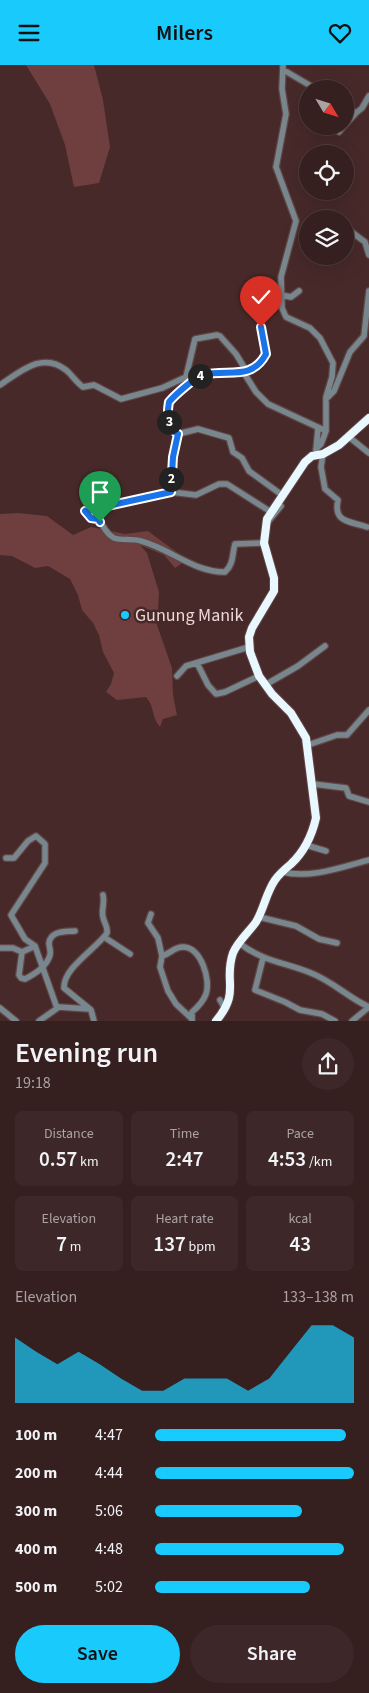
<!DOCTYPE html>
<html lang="en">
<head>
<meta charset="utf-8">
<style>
  :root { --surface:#351f1f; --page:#3d2728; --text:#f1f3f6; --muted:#aaa2a4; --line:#4f3d3d; --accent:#19cafc }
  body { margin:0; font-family:"Source Sans 3",sans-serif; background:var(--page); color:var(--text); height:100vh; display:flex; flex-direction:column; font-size:19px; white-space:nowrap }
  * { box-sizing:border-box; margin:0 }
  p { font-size:16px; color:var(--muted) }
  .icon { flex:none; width:28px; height:28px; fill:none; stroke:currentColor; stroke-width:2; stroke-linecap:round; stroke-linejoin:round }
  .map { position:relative; height:956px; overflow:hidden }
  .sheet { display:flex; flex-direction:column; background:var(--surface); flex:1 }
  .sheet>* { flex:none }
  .needle { width:32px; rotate:128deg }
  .fabs { position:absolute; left:299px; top:15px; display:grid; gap:10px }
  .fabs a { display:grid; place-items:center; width:55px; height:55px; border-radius:50%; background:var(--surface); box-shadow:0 5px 20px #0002,0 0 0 1px var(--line); font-size:25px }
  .pin { position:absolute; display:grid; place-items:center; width:42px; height:42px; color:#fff; margin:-51px -21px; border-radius:50% 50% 50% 0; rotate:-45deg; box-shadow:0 0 5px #0007 }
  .pin .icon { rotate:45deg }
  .km { position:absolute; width:25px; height:25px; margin:-12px; border-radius:50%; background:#222; color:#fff; font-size:14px; line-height:25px; text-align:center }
  .round { display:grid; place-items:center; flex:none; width:52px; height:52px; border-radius:26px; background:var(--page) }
  .overview { display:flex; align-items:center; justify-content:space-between; height:85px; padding:0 15px }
  h1 { font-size:28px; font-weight:600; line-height:38px }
  .figures { display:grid; grid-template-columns:repeat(3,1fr); gap:8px; height:85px; padding:5px 15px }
  .figures div { display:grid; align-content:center; border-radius:8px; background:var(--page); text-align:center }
  .figures b { font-size:21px; font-weight:600 }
  .figures small { font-size:14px; font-weight:400 }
  .figures p { font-size:14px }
  .chart { height:140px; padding:10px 15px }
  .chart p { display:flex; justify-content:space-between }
  .chart svg { width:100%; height:90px; margin-top:5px; fill:var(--accent); opacity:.7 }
  .cta { display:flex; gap:10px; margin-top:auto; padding:10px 15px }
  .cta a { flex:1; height:58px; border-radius:30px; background:var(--accent); color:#111; font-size:20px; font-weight:600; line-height:58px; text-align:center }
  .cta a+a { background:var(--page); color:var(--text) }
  ul { padding:0 15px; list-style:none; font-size:16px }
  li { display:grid; grid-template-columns:80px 60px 1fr; align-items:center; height:38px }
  li i { height:12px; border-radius:6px; background:var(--accent) }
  header { display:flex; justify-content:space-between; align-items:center; height:65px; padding:0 15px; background:var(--accent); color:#111; font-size:22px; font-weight:600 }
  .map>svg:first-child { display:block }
</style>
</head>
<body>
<header><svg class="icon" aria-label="menu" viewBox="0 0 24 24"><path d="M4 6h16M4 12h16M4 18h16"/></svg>Milers<svg class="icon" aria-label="heart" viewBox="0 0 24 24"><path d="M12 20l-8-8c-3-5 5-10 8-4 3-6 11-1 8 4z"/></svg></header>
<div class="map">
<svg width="369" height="956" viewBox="0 0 369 956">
  <rect width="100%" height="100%" fill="#472929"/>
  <path fill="#6f3e3e" d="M 26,0 L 94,0 L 103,35 L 110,82 L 99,118 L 74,122 L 65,80 L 50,39 Z
    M 18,448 L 47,451 L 73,470 L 91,462 L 125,469 L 148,466 L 179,489 L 184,497 L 175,503 L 164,490 L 140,480 L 147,488 L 159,527 L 158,546 L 155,554 L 172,603 L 173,630 L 177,650 L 163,654 L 160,662 C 151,652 155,642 146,632 L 117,635 L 106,627 L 111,619 L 114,608 L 103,587 L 99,570 L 93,558 L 82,545 L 78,530 L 70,514 L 48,501 L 35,503 L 12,491 L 0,490 L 0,449 Z"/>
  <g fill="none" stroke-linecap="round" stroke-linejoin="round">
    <g stroke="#614545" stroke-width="8">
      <path id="minor" d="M 283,0 L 282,24 L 286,49 L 276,102 L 296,156 L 281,212 L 282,243 L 286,252 L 310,263 L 320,273 L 333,298 L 332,312 L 326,332 L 326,366 L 321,379 L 316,384
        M 287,7 L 316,24
        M 345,41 L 356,48 L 345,60
        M 356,48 L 362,43 L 369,31
        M 339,67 L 344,61
        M 349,165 L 365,177 L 369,190
        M 281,230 L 291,232 L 299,226
        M 244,308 L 258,299 L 266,289 L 261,262
        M 200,311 L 169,337 C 167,348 167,364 178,369 L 198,364 L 229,373 L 233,387 L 242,393 L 249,406 L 282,430
        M 186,312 L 195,274 L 217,270 L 220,271 L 236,289 L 247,307
        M 0,320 C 20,307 42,286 66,305 C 72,310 76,317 83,322 L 94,320 L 121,334 L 162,323 L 186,312 L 215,309 L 244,308 L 256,327 L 268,339 L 326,366
        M 326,334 L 334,326 L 350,287 L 364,271 L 369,226
        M 349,372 L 369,388
        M 316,385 L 318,363
        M 323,389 L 321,402 L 325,424 L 338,435 C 333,458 350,456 367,462
        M 171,427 L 173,392 L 178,369
        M 267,458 L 281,441
        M 264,478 L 235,479 C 232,489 234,499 225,507 C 193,507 171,484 141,476 C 133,473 121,476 114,473 C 106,469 104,462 99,455 L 91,453 L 85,446 L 171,427 L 196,430 L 219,419 L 227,419 L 271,447
        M 197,598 L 208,620 L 216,629 L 225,627 L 259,611
        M 177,611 L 186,601 L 249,582
        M 265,620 L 298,601 L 325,581
        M 308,680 L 337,670 L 347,670 L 369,645
        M 313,719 L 346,723 L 349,731 L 369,737
        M 306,780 L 326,786
        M 6,793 L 14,793 L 28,776 L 36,771 L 45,779 L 45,798 L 11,850 L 25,874 L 35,881 L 57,943
        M 283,807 C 310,814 342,802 369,795
        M 151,849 L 148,858 L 158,873 L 162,891 L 160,902 L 168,926 L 176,939 L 191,953
        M 259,852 L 296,861 L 319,874 L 337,878
        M 104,872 L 130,889
        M 239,878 C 264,897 284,897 311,908 C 332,916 349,933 369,942
        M 0,883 L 13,883 L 22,887 L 35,881
        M 22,887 L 19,910 L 21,913 L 25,914 C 35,909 47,901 50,890 C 51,885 49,882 49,878 C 51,865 66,867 75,866
        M 162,891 C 170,889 174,882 183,882 C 201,882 211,915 206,929 C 203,937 198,942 192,947 L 192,956
        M 263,893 L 255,925 L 285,937 L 300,945 L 322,949 L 335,956
        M 220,935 L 225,944
        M 0,943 L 16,956
        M 39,956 L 59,942 L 89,944
        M 94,956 L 91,945 L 64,923 C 63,903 96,884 107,868 C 108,861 104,858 103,852 C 101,845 105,839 103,830
        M 352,956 L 369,942"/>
    </g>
    <g stroke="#614545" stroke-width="10">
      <path id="highway" d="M 216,956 C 241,926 223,917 233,888 C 238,876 249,867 256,857 C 264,844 266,828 275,815 C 279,809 285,804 291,799 C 304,787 312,770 316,753 L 306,673 L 291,648 L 272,629 L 259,611 L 250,587 L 249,572 L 252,563 L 274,526 L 274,513 L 264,478 L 267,454 L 305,397 L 312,391 L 323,389 L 339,380 L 369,353"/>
    </g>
    <use href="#minor" stroke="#78878d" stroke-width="5.5"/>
    <use href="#highway" stroke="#e9f8fe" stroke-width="8"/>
  </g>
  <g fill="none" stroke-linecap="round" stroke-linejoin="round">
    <g stroke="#fff" stroke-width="10">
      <path id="route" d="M 100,457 L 98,454 L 91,453 L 85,446 L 171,427 L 173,392 L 178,369 C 167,363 167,348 169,337 C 175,330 195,312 203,310 C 227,303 251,317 266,289 L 261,262"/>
    </g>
    <use href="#route" stroke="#1a73e8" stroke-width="6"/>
  </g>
  <circle fill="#19cafc" stroke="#472929" stroke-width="2" cx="125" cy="550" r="5"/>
  <g text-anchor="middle" stroke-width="5" stroke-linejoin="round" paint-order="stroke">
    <g font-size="18" fill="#ecd8d7" stroke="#472929" text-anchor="start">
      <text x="135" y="556">Gunung Manik</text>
    </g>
  </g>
</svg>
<div class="fabs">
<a><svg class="needle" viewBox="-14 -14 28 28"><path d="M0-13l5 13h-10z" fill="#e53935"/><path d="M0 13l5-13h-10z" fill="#aaa2a4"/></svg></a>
<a><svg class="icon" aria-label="locate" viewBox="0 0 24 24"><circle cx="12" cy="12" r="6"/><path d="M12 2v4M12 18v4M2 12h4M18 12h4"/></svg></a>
<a><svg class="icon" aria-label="layers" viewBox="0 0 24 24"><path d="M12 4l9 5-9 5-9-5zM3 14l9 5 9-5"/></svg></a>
</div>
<div class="pin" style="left:100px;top:457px;background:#1e9e55"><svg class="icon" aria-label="arrive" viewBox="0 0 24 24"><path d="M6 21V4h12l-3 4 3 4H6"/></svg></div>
<div class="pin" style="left:261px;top:262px;background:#d93025"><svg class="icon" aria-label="check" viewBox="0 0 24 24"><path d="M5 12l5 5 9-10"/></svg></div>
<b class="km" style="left:171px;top:414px">2</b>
<b class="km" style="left:169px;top:357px">3</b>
<b class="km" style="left:200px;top:311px">4</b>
</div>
<section class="sheet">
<div class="overview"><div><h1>Evening run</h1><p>19:18</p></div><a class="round"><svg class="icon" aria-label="share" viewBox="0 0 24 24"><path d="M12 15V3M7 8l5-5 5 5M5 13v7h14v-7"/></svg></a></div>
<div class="figures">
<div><p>Distance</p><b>0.57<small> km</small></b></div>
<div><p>Time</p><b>2:47</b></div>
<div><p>Pace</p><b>4:53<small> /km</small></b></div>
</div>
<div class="figures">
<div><p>Elevation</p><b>7<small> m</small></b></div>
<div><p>Heart rate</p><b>137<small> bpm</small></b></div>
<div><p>kcal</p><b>43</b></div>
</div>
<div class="chart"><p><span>Elevation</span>133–138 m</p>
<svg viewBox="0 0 160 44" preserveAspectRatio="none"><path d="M0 44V12L10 19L20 25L30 19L40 25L50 32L60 38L70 38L80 32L90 32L100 32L110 38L120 32L130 19L140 6L150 6L160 12V44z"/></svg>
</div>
<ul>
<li><b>100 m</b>4:47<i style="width:96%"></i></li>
<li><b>200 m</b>4:44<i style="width:100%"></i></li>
<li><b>300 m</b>5:06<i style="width:74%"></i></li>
<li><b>400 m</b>4:48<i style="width:95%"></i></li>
<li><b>500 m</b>5:02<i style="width:78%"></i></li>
</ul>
<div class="cta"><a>Save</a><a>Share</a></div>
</section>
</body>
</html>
